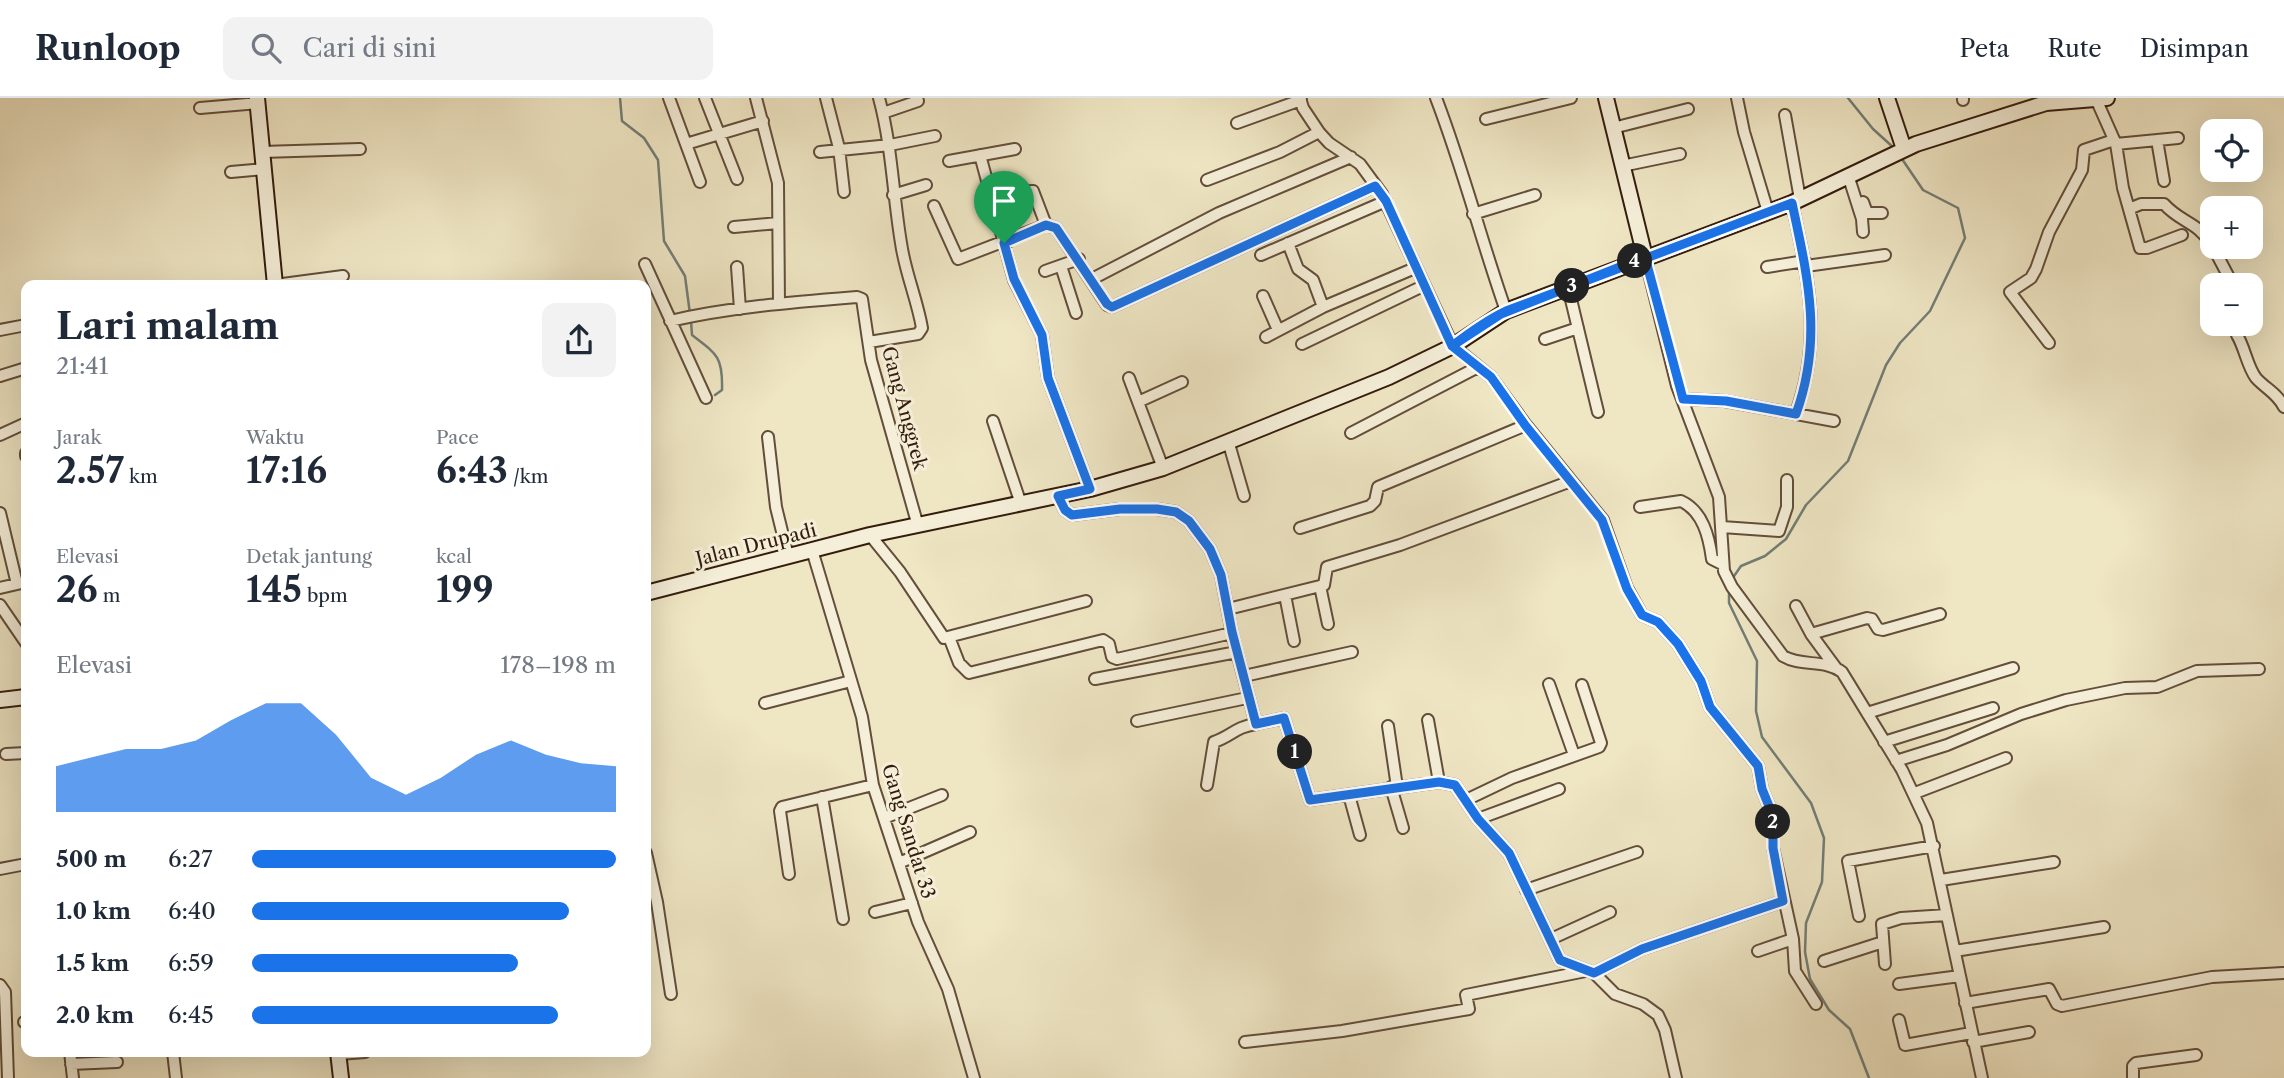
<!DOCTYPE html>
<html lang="id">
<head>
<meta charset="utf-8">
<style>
  :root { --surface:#fff; --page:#f2f2f3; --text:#1f2937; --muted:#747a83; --line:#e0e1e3; --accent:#1a73e8 }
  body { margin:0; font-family:"Libre Caslon Text",serif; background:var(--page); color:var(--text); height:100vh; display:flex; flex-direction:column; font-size:26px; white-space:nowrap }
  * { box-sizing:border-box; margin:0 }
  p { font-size:23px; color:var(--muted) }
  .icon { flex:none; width:38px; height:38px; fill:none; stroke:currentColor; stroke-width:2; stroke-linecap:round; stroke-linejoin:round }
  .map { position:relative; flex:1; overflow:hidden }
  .sheet { position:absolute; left:21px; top:182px; width:630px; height:777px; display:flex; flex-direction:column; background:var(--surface); border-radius:14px; box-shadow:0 7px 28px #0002 }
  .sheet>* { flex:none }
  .tools { position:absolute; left:2200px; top:21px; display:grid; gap:14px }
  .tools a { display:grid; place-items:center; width:63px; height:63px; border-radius:14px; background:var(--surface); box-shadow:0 7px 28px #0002; font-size:35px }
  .pin { position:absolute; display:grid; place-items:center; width:60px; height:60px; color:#fff; margin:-72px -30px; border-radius:50% 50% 50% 0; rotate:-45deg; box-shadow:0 0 7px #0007 }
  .pin .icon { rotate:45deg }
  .km { position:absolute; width:35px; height:35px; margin:-18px; border-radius:50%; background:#222; color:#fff; font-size:19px; line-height:35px; text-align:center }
  .round { display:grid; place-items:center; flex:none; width:74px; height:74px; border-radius:14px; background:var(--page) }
  .summary { display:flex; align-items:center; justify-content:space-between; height:119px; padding:0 35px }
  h1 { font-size:38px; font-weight:700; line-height:52px }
  .figures { display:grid; grid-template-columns:repeat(3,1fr); gap:10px; height:119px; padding:7px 35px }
  .figures div { display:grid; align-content:center }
  .figures b { font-size:35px; font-weight:700 }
  .figures small { font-size:19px; font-weight:400 }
  .figures p { font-size:19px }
  .chart { height:196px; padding:14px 35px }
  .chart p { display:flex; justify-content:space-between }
  .chart svg { width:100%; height:126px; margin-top:7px; fill:var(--accent); opacity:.7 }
  ul { padding:0 35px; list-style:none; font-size:23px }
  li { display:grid; grid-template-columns:112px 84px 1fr; align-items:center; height:52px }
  li i { height:18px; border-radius:9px; background:var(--accent) }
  header { display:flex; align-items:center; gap:42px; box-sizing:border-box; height:98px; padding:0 35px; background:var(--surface); border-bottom:2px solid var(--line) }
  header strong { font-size:33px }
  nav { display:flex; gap:38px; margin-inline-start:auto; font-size:24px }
  .search { width:490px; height:63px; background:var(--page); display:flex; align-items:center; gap:18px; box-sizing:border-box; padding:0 24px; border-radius:14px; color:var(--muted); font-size:26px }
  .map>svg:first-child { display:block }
</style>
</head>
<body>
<header>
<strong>Runloop</strong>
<div class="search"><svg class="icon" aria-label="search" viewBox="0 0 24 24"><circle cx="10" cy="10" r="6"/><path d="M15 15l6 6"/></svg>Cari di sini</div>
<nav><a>Peta</a><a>Rute</a><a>Disimpan</a></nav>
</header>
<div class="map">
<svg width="2284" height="980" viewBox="0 0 2284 980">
  <rect width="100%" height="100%" fill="#efe6c4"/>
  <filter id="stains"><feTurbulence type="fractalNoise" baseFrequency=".00286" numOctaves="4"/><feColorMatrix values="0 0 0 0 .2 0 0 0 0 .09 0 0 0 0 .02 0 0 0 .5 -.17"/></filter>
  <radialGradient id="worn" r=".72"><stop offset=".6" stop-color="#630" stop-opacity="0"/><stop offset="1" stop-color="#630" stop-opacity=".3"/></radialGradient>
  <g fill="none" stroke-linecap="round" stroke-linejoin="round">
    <path stroke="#727d76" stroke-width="2.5" d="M 620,0 L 622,23 L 644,40 L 658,62 L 664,143 L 685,178 L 690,216
      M 1848,0 L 1873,31 L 1894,50
      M 691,223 L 692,237 C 717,256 723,259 722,292 L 715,297
      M 1732,481 L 1741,468 L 1765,458 L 1786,441 L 1806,407 L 1848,363 L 1886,267 L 1900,245 L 1930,213 L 1965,140 L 1958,110 L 1923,92 L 1900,58
      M 1729,490 L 1729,505 L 1757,563 L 1756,613 L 1762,639 L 1811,705 L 1824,740 L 1822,784 L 1806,825 L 1805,854 L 1810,881 L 1829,912 L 1850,931 L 1869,980"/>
    <g stroke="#634e3b" stroke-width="14">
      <path id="street" d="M 669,0 L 700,84
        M 705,0 L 737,81
        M 756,0 L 778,85 L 779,206
        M 826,0 L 839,50 L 844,94
        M 1300,0 L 1303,10 L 1319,34 L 1329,45 L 1360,66 L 1382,96 L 1453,248 L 1491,279 L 1526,327
        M 1436,0 C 1463,70 1481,142 1506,213
        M 1737,0 L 1744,34 L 1768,114
        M 1963,0 L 1963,2
        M 2096,1 L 2116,46 L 2123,90 L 2140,150 L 2147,150 L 2182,137
        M 200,10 L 258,5
        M 883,15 L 918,3 L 917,0
        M 1785,17 L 1800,101
        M 1486,21 L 1571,0
        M 1237,25 L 1301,2
        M 1613,30 L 1688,11
        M 2157,42 L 2164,83
        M 686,46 L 763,23
        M 2116,46 L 2178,40
        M 262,54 L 360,51
        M 820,54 L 890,47 L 935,38
        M 980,57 L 1014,182 L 1042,237 L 1048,280 L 1090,391
        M 949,63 L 1015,51
        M 1622,68 L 1680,56
        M 231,74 L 264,71
        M 1848,77 L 1862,121 L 1863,134
        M 1207,82 L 1280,54 L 1319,34
        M 1010,94 L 1033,93 L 1046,127
        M 893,97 L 926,87
        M 1863,104 L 1867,115 L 1882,115
        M 1792,105 C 1808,180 1823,240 1796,315
        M 934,108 L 958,161 L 1046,127 L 1056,130 L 1107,207 L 1112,209 L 1375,88
        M 2129,111 L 2141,106 L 2164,106 C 2181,125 2197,123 2212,147
        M 1473,116 L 1535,97
        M 734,129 L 778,125
        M 1288,145 L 1298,171 L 1313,182 L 1323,209
        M 2213,149 L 2233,187
        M 1261,157 L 1386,103
        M 1645,159 L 1677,288 L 1719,399 L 1724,473 L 1732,489 L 1783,558 C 1801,569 1825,561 1842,574 L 1902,672 L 1927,725 L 1982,980
        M 645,166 L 706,300
        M 1061,168 L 1076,215
        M 1806,168 L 1885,157
        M 737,169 L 740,211
        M 1767,169 L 1805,163
        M 1045,173 L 1079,161
        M 1092,181 L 1219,115 L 1351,59
        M 275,187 L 343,178
        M 1568,189 L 1598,314
        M 1263,198 L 1278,232
        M 670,223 C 731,209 795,204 857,199 L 862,201 L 871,262 L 918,428
        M 2239,226 L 2237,237 C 2245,250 2247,268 2256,280 C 2266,291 2277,295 2284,309
        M 0,232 L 26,227
        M 1266,239 L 1323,209 L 1415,170
        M 1545,241 L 1578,230
        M 869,244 L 918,236 L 922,230 C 917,201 905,174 901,145 C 893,97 892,48 879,0
        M 2049,245 L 2010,194 L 2031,180 L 2036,171 L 2049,134 L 2082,72 L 2084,52 L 2114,42
        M 1302,246 L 1423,188
        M 0,278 L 26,270
        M 1129,280 L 1138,304
        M 1683,301 L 1725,303 L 1834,323
        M 993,323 L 1021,406
        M 1351,335 L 1478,269
        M 0,337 L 26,325
        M 768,339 L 776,409 L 788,458
        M 1229,346 L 1244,398
        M 26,355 L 26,358
        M 1163,370 L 1138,304 L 1182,284
        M 1058,398 L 1065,412 L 1072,417 L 1120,411 L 1157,411 L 1176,414 L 1189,423 L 1210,451 L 1221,477 L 1232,535 L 1256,626 L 1284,620 L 1310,702 L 1439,684 L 1455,687 L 1478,721 L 1509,755 L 1560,862 L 1594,875 L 1615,896 L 1643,906 L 1658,917 L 1665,932 L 1676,980
        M 1640,409 L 1681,403 C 1703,413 1709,439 1712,461 L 1722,466
        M 0,415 L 17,486
        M 1722,429 L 1779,433 L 1787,409 L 1787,382
        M 1300,430 L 1370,408 L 1375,403 L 1378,389 L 1526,327 L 1603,422 L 1627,490 L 1642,517 L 1658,524 L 1678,546 L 1701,583 L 1710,609 L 1758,668 L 1762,691 L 1773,718 L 1773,750 L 1793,841 L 1758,853
        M 870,437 L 900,474 L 944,540 L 1086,503
        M 812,452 L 862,619 L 873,687 L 918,824 L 948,891 L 974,980
        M 1320,488 L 1328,526
        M 0,490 L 26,484
        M 1285,497 L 1294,543
        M 0,507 L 26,545
        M 1796,508 L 1811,536 L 1836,570
        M 1228,511 L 1324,487 L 1327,469 L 1400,447 L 1571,383
        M 1811,536 L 1867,520 L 1872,521 L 1878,531 L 1883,532 L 1940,516
        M 949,539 L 959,565 L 969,575 L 1103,542 L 1109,546 L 1112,559 L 1117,561 L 1232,535
        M 1244,578 L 1352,554
        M 1095,581 L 1237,554
        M 1549,586 L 1574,657
        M 765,605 L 851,583
        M 1867,615 L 2013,570
        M 1428,622 L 1439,684
        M 1137,623 L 1247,600
        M 1388,628 L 1397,689
        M 1884,644 L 1993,610
        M 6,656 L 26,655
        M 1896,663 L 1947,647 L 2021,616 L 2066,602 L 2125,590 L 2157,589 L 2197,573 L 2259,571
        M 1207,687 L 1214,644 C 1232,638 1235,629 1256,626
        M 1391,689 L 1403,730
        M 1915,695 L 2006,660
        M 1349,697 L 1360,737
        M 822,699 L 843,821
        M 1466,702 L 1512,680 L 1599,649 L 1601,645 L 1582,587
        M 884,720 L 942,697
        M 1478,721 L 1559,691
        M 646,755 L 657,804 L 671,896
        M 899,765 L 970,734
        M 0,771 L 26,766
        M 789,776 L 780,713 L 782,709 L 873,687
        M 1941,782 L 2054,764
        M 1526,792 L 1637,754
        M 875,814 L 912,805
        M 1859,818 L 1848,763 L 1934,748
        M 1551,841 L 1610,814
        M 1793,841 L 1795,873 L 1816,906
        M 1955,853 L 2104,829
        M 1824,863 L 1883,844
        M 1885,866 L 1882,826 L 1901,820 L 1947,817
        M 1594,875 L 1642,851 L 1783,803
        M 1899,886 L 1960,878
        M 0,887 L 5,894 L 8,980
        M 1965,905 L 2049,891 L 2057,906 L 2062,908 L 2212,879 L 2283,875
        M 1899,922 L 1905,947 L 1971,935
        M 24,924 L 26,924
        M 1245,944 L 1342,933 L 1469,911 L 1466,897 L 1586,873
        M 1973,944 L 2029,934
        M 70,954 L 73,980
        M 173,954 L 176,980
        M 339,956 L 365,954
        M 71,966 L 117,964
        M 2133,980 L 2133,968 L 2136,965 L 2196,957"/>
    </g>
    <g stroke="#341c0d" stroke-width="18">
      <path id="secondary" d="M 257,0 L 275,187
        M 1606,0 L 1645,159
        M 1887,0 L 1904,51
        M 646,495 L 870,437 L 1090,391 L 1163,370 L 1389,279 L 1453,248 L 1506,213 L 1792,105 L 1916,46 L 2046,5 L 2107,0
        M 0,602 L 26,599
        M 338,954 L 341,980"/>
    </g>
    <use href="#street" stroke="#f5efd9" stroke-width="10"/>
    <use href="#secondary" stroke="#f5efd9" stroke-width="14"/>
  </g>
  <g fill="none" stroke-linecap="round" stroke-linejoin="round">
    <g stroke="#fff" stroke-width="14">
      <path id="route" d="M 1004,145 L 1014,181 L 1042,237 L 1048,280 L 1090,391 L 1058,398 L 1065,412 L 1072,417 L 1120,411 L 1157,411 L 1176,414 L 1189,423 L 1210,451 L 1221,477 L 1232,534 L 1256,626 L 1284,620 L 1310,702 L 1439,684 L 1455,687 L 1478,721 L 1509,755 L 1560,862 L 1594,875 L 1642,851 L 1783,803 L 1773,750 L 1773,718 L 1762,691 L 1758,668 L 1710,609 L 1701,583 L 1678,546 L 1658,524 L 1642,517 L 1627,491 L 1602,422 L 1525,327 L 1491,279 L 1452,248 L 1501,216 L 1645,159 L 1683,301 L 1726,303 L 1796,316 C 1823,241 1808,180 1792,105 L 1506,213 C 1487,222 1469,235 1452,248 L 1386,103 L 1375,88 L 1112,209 L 1107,206 L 1056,130 L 1046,127 L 1004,145"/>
    </g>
    <use href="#route" stroke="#1a73e8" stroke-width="9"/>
  </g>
  <g text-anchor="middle" stroke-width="6" stroke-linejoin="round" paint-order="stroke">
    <g font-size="19" fill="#341c0d" stroke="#f5efd9">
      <text transform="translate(905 310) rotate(75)" y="7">Gang Anggrek</text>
      <text transform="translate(756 446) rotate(-14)" y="7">Jalan Drupadi</text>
      <text transform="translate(909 733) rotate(73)" y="7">Gang Sandat 33</text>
    </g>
  </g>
  <rect width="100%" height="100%" filter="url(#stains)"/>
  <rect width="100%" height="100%" fill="url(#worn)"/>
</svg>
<div class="tools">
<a><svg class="icon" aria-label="locate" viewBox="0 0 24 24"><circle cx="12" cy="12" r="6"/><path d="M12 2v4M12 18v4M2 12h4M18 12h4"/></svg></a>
<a>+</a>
<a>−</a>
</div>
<div class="pin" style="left:1004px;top:145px;background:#1e9e55"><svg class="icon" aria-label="arrive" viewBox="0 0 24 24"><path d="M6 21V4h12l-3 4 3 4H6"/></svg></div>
<b class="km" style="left:1295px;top:654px">1</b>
<b class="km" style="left:1773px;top:724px">2</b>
<b class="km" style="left:1572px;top:188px">3</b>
<b class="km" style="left:1635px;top:163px">4</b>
<section class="sheet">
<div class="summary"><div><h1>Lari malam</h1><p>21:41</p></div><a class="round"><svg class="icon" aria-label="share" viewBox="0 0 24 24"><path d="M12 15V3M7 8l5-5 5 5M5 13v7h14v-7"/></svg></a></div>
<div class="figures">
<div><p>Jarak</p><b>2.57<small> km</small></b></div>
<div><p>Waktu</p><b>17:16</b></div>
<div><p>Pace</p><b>6:43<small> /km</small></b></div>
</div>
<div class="figures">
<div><p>Elevasi</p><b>26<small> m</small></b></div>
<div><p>Detak jantung</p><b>145<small> bpm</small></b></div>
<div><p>kcal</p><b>199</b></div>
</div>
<div class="chart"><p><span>Elevasi</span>178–198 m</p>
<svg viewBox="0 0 160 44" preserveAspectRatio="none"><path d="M0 44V28L10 25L20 22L30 22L40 19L50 12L60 6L70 6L80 17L90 32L100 38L110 32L120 24L130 19L140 24L150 27L160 28V44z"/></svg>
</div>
<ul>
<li><b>500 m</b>6:27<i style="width:100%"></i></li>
<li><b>1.0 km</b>6:40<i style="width:87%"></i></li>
<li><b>1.5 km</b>6:59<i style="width:73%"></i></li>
<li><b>2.0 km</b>6:45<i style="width:84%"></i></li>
</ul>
</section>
</div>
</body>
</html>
